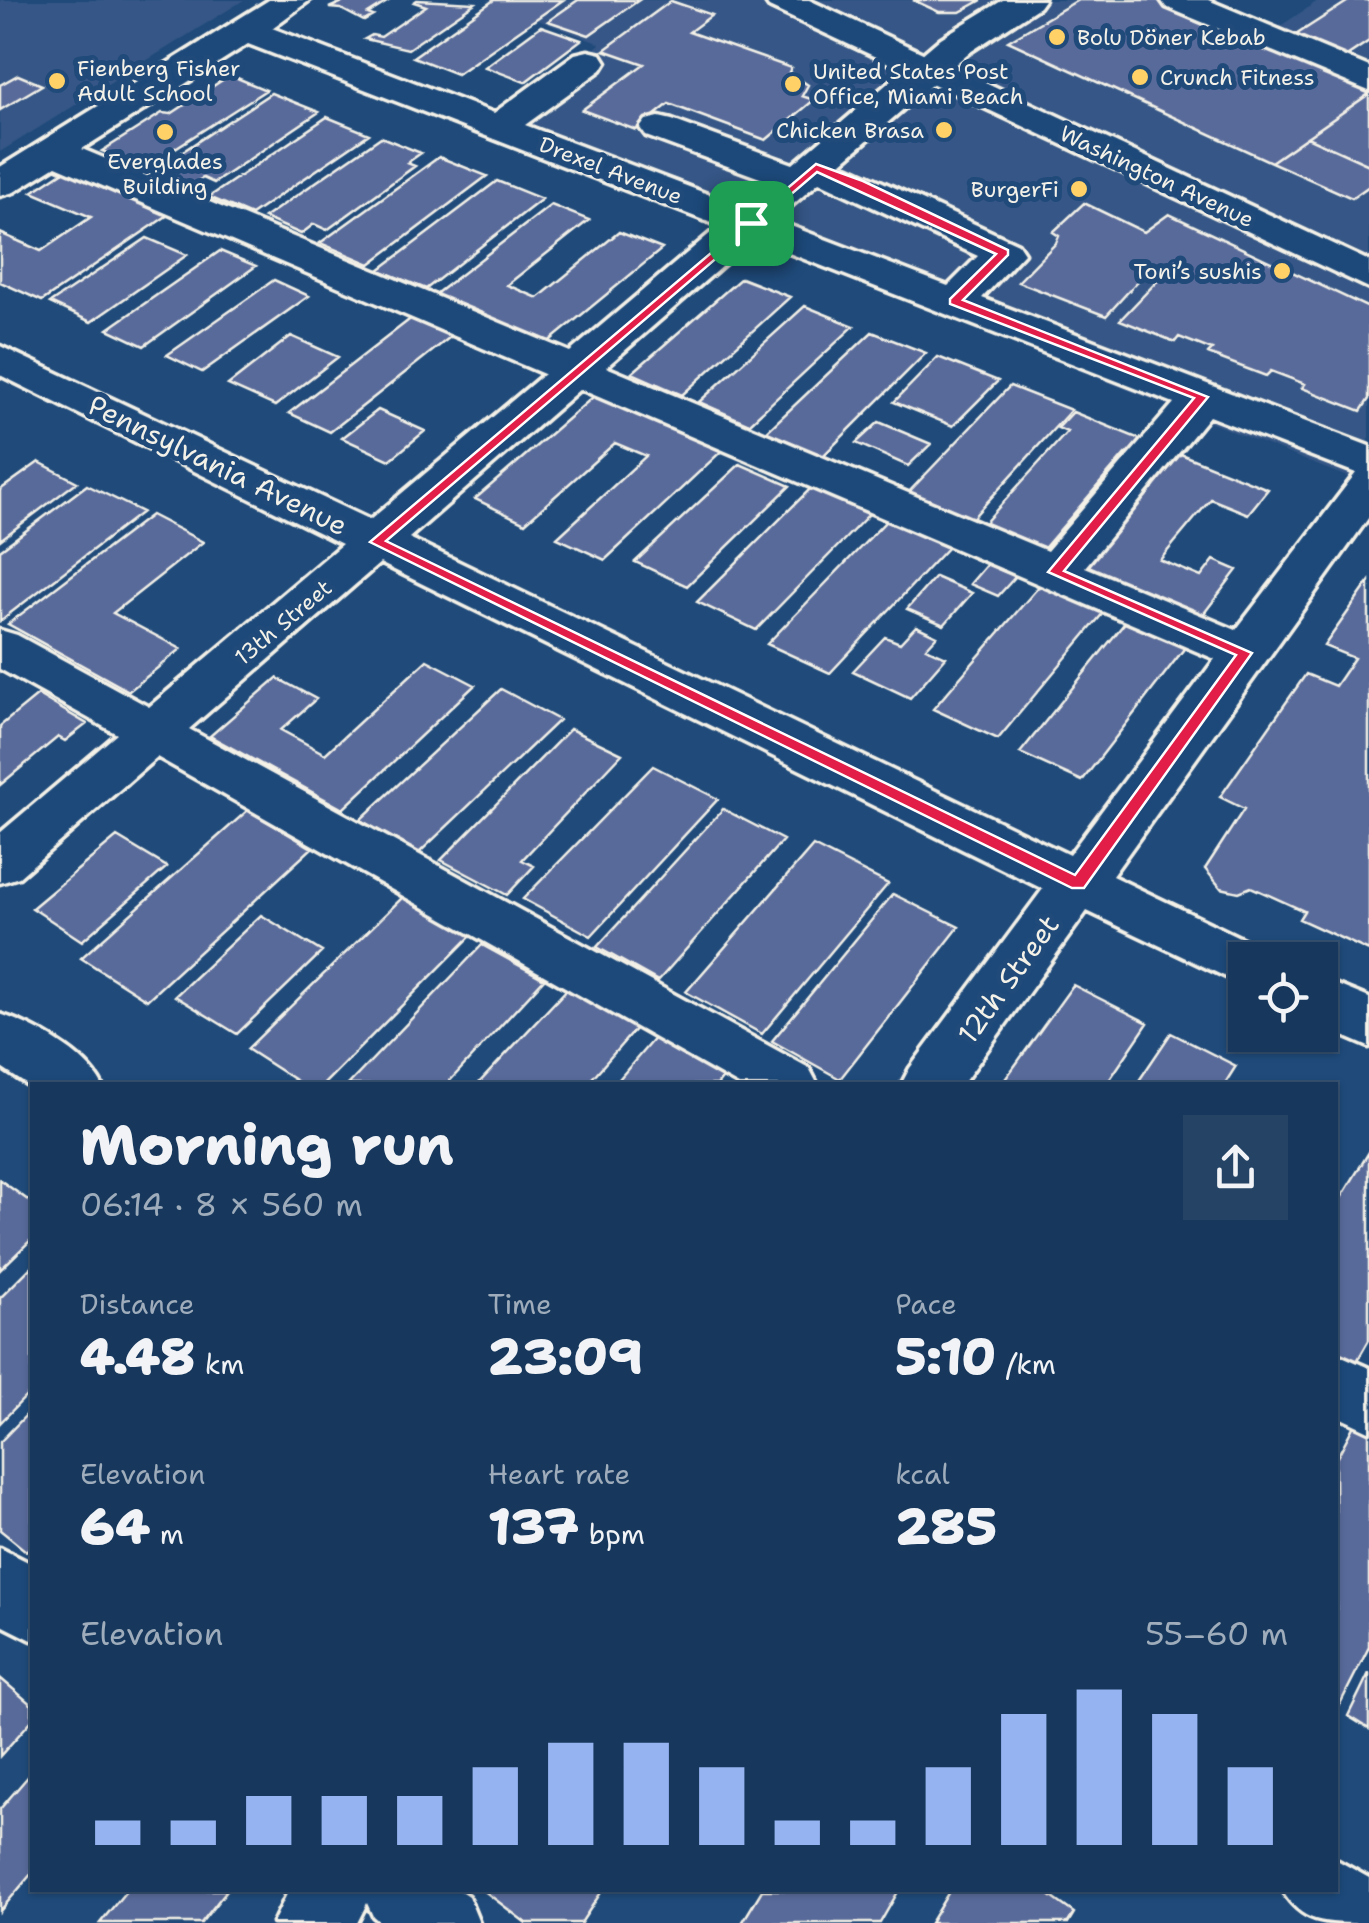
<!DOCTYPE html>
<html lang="en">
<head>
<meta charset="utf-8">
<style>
  :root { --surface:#17385c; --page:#244365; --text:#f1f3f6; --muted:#9eacbb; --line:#365272; --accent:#95b2f1 }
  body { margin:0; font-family:"Shantell Sans",sans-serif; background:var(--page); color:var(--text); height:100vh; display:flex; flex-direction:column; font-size:38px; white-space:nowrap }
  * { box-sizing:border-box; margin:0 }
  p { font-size:32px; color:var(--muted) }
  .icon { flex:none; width:55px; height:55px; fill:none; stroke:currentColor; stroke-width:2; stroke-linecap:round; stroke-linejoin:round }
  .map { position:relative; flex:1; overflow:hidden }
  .drawer { position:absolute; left:30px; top:1082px; width:1308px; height:810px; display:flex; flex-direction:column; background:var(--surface); border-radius:0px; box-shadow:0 2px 8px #0004,0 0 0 2px var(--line) }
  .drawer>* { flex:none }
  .fabs { position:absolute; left:1228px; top:942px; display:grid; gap:20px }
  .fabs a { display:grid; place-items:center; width:110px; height:110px; border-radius:0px; background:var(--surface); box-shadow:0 2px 8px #0004,0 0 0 2px var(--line); font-size:50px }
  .pin { position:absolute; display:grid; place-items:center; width:85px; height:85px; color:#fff; margin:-42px; border-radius:20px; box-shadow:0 5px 15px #0006 }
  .round { display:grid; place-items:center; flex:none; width:105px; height:105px; border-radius:0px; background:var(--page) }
  .summary { display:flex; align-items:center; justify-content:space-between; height:170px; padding:0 50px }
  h1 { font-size:55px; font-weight:800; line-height:75px }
  .figures { display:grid; grid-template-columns:repeat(3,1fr); gap:15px; height:170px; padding:10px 50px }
  .figures div { display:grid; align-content:center }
  .figures b { font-size:50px; font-weight:800 }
  .figures small { font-size:28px; font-weight:400 }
  .figures p { font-size:28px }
  .chart { height:280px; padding:20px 50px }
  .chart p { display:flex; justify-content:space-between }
  .chart svg { width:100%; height:180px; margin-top:10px; stroke:var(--accent); stroke-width:6 }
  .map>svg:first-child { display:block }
</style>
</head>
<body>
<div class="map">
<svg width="1369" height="1923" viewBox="0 0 1369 1923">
  <rect width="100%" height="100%" fill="#1f4a7a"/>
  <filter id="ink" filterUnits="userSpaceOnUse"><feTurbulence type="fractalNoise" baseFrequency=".01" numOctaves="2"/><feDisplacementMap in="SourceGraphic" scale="20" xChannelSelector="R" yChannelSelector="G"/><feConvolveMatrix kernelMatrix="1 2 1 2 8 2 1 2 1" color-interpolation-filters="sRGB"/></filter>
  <g filter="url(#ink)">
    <path fill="#345786" d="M 0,0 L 244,0 L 0,152 Z
      M 486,0 L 1168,0 L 1369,85 L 1369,475 L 1362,483 L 487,135 L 600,44 Z
      M 1319,0 L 1369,0 L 1369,74 L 1270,33 Z"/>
    <path fill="#596b9a" stroke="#f4f1e8" stroke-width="2.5" d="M 347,0 L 390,0 L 368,14 L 373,16 L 364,21 L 341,9 L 329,8 Z
      M 417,0 L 475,3 L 408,49 L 365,39 L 372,35 L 381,37 L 426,6 L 414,2 Z
      M 494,0 L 563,0 L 457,74 L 413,57 Z
      M 578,0 L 639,0 L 589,35 L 548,21 Z
      M 913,0 L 982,0 L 960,12 L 939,12 Z
      M 1078,0 L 1160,0 L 1369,90 L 1369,94 L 1271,162 L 1008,41 Z
      M 1350,0 L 1369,0 L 1369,41 L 1342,59 L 1291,38 Z
      M 671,1 L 712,15 L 689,32 L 791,68 L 789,72 L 808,85 L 802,96 L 814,100 L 766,140 L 669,104 L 636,130 L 582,110 L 644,64 L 604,50 Z
      M 541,26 L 581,40 L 525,82 L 485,67 Z
      M 18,75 L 42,85 L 0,110 L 0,85 Z
      M 230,75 L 266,90 L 144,168 L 102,151 L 162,113 L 171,114 Z
      M 271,93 L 319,112 L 214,183 L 203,178 L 190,186 L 153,171 Z
      M 1369,94 L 1369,165 L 1307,137 Z
      M 327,117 L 369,134 L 251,215 L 209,197 Z
      M 381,137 L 421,153 L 407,163 L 415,166 L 327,230 L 314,224 L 301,234 L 264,218 Z
      M 1307,137 L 1369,165 L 1369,186 L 1352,198 L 1271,162 Z
      M 439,157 L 487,176 L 370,264 L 320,243 Z
      M 67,169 L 171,213 L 42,301 L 0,282 L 0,233 L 41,251 L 91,217 L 32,192 Z
      M 497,181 L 542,199 L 426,289 L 379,270 Z
      M 1084,203 L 1144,232 L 1169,214 L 1369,308 L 1369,399 L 1361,411 L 1302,388 L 1305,384 L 1271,371 L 1266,376 L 1208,354 L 1212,350 L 1179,337 L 1175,342 L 1120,320 L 1162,276 L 1147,271 L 1106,316 L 1018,282 L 1056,243 L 1059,236 L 1053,232 Z
      M 551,205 L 589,220 L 507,285 L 538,298 L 619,232 L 662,249 L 546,344 L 433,296 Z
      M 147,238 L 187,255 L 91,322 L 50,303 Z
      M 220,251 L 256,266 L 144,346 L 108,329 Z
      M 741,278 L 790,297 L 682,395 L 632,373 Z
      M 274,280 L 309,296 L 202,372 L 167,355 Z
      M 805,306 L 854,326 L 749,424 L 699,402 Z
      M 413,317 L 454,334 L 330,432 L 289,413 Z
      M 872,332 L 926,353 L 821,458 L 764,434 Z
      M 291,336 L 338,357 L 275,406 L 228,385 Z
      M 938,357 L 998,381 L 953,426 L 894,402 Z
      M 1010,386 L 1071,410 L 968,523 L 905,496 Z
      M 600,391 L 727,446 L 605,560 L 557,538 L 646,456 L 615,443 L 525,523 L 475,499 Z
      M 378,410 L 425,431 L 390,460 L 342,438 Z
      M 1073,412 L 1147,442 L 1133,458 L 1125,454 L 1040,553 L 981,527 L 1067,432 L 1058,428 Z
      M 879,422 L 931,444 L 908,466 L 856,443 Z
      M 1178,453 L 1268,489 L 1248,514 L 1211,499 L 1160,560 L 1201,577 L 1214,560 L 1237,570 L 1202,616 L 1083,565 Z
      M 39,462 L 77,482 L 0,540 L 0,490 Z
      M 740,464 L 790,486 L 687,586 L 635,562 Z
      M 87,485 L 142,512 L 0,621 L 0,550 Z
      M 814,485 L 873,510 L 756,630 L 697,602 Z
      M 151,515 L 203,542 L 113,613 L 181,649 L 129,691 L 8,624 Z
      M 888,519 L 950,545 L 830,673 L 767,644 Z
      M 987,564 L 1016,576 L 998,596 L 970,584 Z
      M 935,577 L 972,593 L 944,625 L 907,609 Z
      M 1369,582 L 1369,951 L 1299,919 L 1304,911 L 1251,887 L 1239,892 L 1221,888 L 1205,869 L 1244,809 L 1220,797 L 1306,674 L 1335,686 L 1354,658 L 1324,646 Z
      M 1041,584 L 1104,612 L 998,739 L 933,709 Z
      M 1127,620 L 1187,645 L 1082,781 L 1020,753 Z
      M 916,626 L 937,636 L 926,648 L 946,657 L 910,698 L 853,671 L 885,637 L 900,643 Z
      M 427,660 L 475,685 L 343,809 L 210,736 L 277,678 L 316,699 L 281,730 L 325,754 Z
      M 501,689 L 559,720 L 419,853 L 360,820 Z
      M 38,695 L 87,724 L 65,741 L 58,737 L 0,785 L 0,726 Z
      M 570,729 L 622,754 L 522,860 L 534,866 L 507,895 L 441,860 Z
      M 653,766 L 718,799 L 591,936 L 523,899 Z
      M 723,809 L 783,840 L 658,981 L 597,947 Z
      M 248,810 L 312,848 L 147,1000 L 81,958 Z
      M 117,837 L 167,867 L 82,941 L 32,908 Z
      M 813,846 L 888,884 L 762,1034 L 686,992 Z
      M 408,892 L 475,932 L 323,1085 L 303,1085 L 247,1049 Z
      M 893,894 L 959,927 L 840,1079 L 772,1041 Z
      M 261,915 L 322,952 L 237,1034 L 175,996 Z
      M 482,945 L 544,979 L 446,1085 L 348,1085 Z
      M 1073,985 L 1148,1023 L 1106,1085 L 1001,1085 Z
      M 569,987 L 637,1027 L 586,1085 L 477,1085 Z
      M 1171,1033 L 1236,1066 L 1224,1085 L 1136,1085 Z
      M 656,1036 L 725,1075 L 717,1085 L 614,1085 Z
      M 1369,1152 L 1369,1340 L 1353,1368 L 1335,1357 L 1335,1208 Z
      M 0,1180 L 32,1203 L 32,1239 L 0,1270 Z
      M 32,1266 L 32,1390 L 0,1423 L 0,1298 Z
      M 32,1409 L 32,1544 L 26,1551 L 0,1530 L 0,1442 Z
      M 1354,1425 L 1369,1433 L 1369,1647 L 1337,1710 L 1335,1461 Z
      M 1369,1673 L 1369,1729 L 1348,1716 Z
      M 0,1678 L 32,1705 L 32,1720 L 0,1756 Z
      M 32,1772 L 32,1873 L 0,1911 L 0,1809 Z
      M 127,1890 L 227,1890 L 201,1923 L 100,1923 Z
      M 483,1890 L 600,1890 L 602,1891 L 581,1923 L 526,1923 Z
      M 762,1890 L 899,1890 L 880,1923 L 742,1923 Z
      M 950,1890 L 1042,1890 L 1074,1913 L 1068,1923 L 930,1923 Z"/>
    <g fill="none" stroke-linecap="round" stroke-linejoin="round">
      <g stroke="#f4f1e8" stroke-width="7">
        <path id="minor" d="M 269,0 L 310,0 L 272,28 L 494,113 L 575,54 L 588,51 L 601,54 L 606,62 L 601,70 L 525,125 L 742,207 L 771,182 L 646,136 L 640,128 L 646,120 L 659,117 L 672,120 L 793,164 L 941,38 L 1003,0 L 1044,0 L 1039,7 L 967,54 L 841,163 L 1018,244 L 1024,253 L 982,298 L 1369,446 L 1369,517 L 1112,876 L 1264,949 L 1270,960 L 1245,960 L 1245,986 L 1087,911 L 962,1085 L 901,1085 L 910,1068 L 1043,889 L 380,563 L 189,729 L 809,1068 L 818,1085 L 739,1085 L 157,757 L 19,877 L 0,883 L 0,833 L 117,734 L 0,669 L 0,630 L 17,635 L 149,707 L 342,544 L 0,375 L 0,346 L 370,520 L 544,374 L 56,166 L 14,192 L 0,196 L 0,167 ZM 248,44 L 719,226 L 570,352 L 82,149 ZM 819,182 L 978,256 L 948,286 L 775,220 ZM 753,239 L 1174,403 L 1047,551 L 606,367 ZM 580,389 L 1215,659 L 1069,855 L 409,538 ZM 1209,416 L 1356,473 L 1236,630 L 1085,567 Z
          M 1161,0 L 1208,0 L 1369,67 L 1369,91 L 1166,7 Z
          M 1320,978 L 1369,998 L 1369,1047 L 1320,1026 Z
          M 0,1014 C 34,1025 86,1053 102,1085 L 32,1085 L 32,1088 L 0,1067 Z
          M 1335,1353 L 1369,1368 L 1369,1431 L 1335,1415 Z
          M 0,1548 L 32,1564 L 32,1640 L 0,1624 Z
          M 1335,1859 L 1369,1878 L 1369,1923 C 1322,1923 1302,1923 1282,1890 L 1335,1890 Z
          M 289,1890 L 459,1890 L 468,1896 L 479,1923 L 381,1923 L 373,1916 L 367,1903 L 357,1923 L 273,1923 Z"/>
      </g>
      <g stroke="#f4f1e8" stroke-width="7">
        <path id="major" d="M 764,0 L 809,0 L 1369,261 L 1369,288 L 769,7 Z"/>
      </g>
      <use href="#minor" fill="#1f4a7a" fill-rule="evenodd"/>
      <use href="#major" fill="#1f4a7a" fill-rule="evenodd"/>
    </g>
  </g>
  <path fill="#e11d48" stroke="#fff" stroke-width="2.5" fill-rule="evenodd" d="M 816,164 L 863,181 L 1008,250 L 1008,255 L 963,300 L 1208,397 L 1064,571 L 1252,653 L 1084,888 L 1072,888 L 370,542 ZM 817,172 L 996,254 L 950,299 L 950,304 L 1194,398 L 1048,572 L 1236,655 L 1075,875 L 386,541 Z"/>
  <g fill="#ffd166" stroke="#1f4a7a" stroke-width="4">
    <circle cx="1057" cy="37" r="10"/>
    <circle cx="1140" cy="77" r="10"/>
    <circle cx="57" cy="81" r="10"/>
    <circle cx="793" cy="84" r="10"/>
    <circle cx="944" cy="130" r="10"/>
    <circle cx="165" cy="132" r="10"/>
    <circle cx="1079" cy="189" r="10"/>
    <circle cx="1282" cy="271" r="10"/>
  </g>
  <g text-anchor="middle" stroke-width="10" stroke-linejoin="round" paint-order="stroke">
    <g font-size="22" fill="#f4f1e8" stroke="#1f4a7a" text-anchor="start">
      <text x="1077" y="45">Bolu Döner Kebab</text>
      <text x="77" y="76">Fienberg Fisher<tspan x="77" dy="25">Adult School</tspan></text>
      <text x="813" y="79">United States Post<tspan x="813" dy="25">Office, Miami Beach</tspan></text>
      <text x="1160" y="85">Crunch Fitness</text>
      <text x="924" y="138" text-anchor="end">Chicken Brasa</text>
      <text x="165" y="169" text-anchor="middle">Everglades<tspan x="165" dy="25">Building</tspan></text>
      <text x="1059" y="197" text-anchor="end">BurgerFi</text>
      <text x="1262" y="279" text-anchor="end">Toni’s sushis</text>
    </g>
    <g font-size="22" fill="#f4f1e8" stroke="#1f4a7a">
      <text transform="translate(611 170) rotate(21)" y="8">Drexel Avenue</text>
      <text transform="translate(1157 176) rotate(25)" y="8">Washington Avenue</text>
      <text transform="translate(283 622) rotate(-40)" y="8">13th Street</text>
    </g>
    <g font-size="28" fill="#f4f1e8" stroke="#1f4a7a">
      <text transform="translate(218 465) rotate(26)" y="10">Pennsylvania Avenue</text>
      <text transform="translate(1008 979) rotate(-54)" y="10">12th Street</text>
    </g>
  </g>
</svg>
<div class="fabs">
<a><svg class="icon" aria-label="locate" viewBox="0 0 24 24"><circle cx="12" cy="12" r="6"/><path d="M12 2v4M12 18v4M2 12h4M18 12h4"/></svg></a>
</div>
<div class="pin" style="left:751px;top:223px;background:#1e9e55"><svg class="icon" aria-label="arrive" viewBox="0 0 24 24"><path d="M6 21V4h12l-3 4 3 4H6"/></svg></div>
<section class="drawer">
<div class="summary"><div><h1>Morning run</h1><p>06:14 · 8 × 560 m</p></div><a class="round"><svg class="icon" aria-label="share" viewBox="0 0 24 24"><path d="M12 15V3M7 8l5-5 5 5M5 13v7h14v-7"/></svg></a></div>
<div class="figures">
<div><p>Distance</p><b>4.48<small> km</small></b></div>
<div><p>Time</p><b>23:09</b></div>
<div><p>Pace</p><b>5:10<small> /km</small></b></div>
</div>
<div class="figures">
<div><p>Elevation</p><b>64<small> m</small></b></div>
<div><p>Heart rate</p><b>137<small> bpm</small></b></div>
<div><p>kcal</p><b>285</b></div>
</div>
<div class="chart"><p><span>Elevation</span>55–60 m</p>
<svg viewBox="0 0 160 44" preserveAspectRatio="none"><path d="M5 44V38M15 44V38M25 44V32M35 44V32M45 44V32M55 44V25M65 44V19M75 44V19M85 44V25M95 44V38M105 44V38M115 44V25M125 44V12M135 44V6M145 44V12M155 44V25"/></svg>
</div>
</section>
</div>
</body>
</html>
